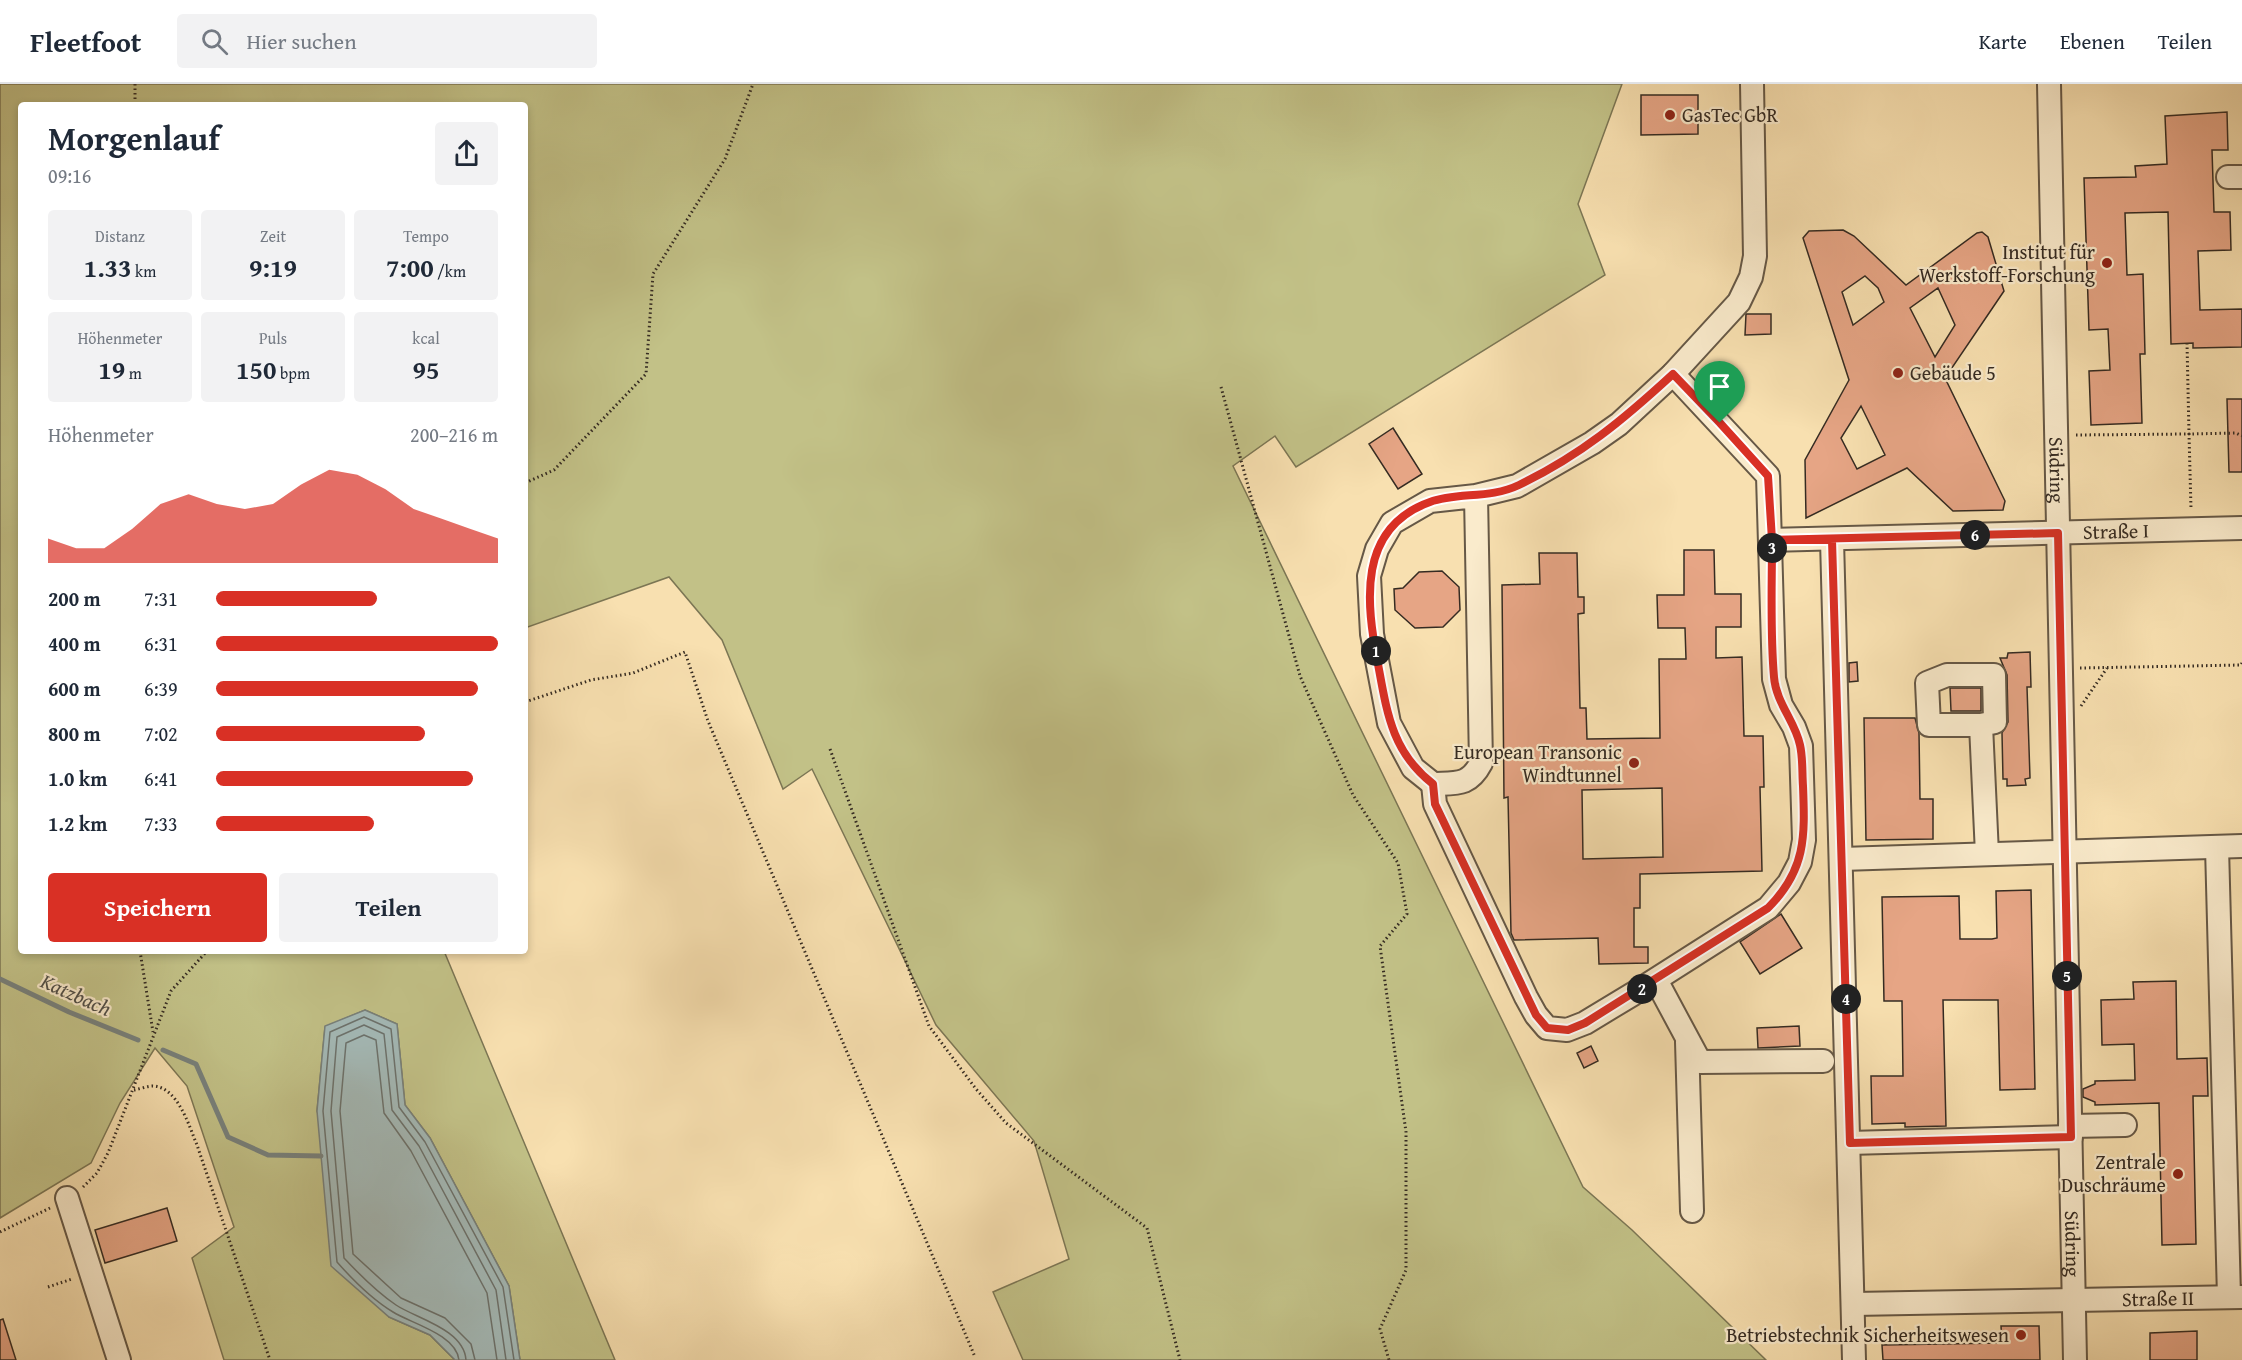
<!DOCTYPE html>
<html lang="de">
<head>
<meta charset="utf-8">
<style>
  :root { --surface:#fff; --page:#f2f2f3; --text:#1f2937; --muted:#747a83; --line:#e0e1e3; --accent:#d93025 }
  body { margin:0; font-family:"Gentium Book Plus",serif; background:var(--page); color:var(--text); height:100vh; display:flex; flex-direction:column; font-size:22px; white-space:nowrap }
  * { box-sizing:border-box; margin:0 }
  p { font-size:20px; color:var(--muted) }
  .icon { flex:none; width:33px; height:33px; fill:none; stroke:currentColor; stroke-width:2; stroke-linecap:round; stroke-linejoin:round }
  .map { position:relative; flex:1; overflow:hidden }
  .details { position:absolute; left:18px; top:18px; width:510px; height:852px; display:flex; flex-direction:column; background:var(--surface); border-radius:6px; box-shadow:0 3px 9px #0003 }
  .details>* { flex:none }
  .pin { position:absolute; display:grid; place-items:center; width:51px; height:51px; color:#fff; margin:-62px -26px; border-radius:50% 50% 50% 0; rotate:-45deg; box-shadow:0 0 6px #0007 }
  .pin .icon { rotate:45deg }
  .km { position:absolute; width:30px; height:30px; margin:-15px; border-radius:50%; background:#222; color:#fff; font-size:16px; line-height:30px; text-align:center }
  .round { display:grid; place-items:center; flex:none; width:63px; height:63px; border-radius:6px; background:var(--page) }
  .headline { display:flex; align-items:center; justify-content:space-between; height:102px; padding:0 30px }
  h1 { font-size:33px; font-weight:600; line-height:45px }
  .metrics { display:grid; grid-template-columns:repeat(3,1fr); gap:9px; height:102px; padding:6px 30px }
  .metrics div { display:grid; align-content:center; border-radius:6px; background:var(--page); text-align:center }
  .metrics b { font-size:26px; font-weight:600 }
  .metrics small { font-size:16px; font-weight:400 }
  .metrics p { font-size:16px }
  .chart { height:168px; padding:12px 30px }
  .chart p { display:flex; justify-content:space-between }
  .chart svg { width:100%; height:108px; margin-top:6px; fill:var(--accent); opacity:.7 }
  .action { display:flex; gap:12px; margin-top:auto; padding:12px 30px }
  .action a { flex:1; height:69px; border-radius:6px; background:var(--accent); color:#fff; font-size:24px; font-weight:600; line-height:69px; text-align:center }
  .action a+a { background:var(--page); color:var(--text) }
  ul { padding:0 30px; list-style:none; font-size:20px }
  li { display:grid; grid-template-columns:96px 72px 1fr; align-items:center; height:45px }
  li i { height:15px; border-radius:8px; background:var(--accent) }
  header { display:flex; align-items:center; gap:36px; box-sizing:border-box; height:84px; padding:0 30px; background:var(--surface); border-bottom:2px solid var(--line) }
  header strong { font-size:28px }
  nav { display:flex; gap:33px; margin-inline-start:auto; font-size:21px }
  .search { width:420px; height:54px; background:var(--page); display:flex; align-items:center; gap:15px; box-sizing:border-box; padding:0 21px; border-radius:6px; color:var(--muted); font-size:22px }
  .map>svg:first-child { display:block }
</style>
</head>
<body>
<header>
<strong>Fleetfoot</strong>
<div class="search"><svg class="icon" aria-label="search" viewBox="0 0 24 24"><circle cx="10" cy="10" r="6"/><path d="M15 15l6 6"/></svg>Hier suchen</div>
<nav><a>Karte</a><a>Ebenen</a><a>Teilen</a></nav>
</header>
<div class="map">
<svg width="2242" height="1276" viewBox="0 0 2242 1276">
  <rect width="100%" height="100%" fill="#f8e0b0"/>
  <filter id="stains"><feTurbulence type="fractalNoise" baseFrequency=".00333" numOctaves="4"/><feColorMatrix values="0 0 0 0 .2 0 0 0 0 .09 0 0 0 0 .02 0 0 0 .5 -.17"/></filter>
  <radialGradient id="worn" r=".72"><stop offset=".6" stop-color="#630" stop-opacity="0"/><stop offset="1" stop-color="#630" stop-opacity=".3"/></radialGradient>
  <path fill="#c2c187" stroke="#7c7654" stroke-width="1.5" d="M 0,0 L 1622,0 L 1578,120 L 1605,191 L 1296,383 L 1275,352 L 1233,382 L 1583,1103 L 1632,1146 L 1766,1276 L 1023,1276 L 993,1208 L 1069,1175 L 1034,1057 L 936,941 L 812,685 L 783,705 L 722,556 L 669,493 L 525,544 L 525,21 L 21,21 L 21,867 L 444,867 L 615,1276 L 520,1276 L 509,1202 L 430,1054 L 405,1021 L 397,940 L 365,926 L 325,943 L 317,1027 L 389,1233 L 430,1251 L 455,1276 L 224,1276 L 192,1174 L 234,1143 L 187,1002 L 155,964 L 120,1019 L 91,1079 L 0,1134 Z"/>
  <path fill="#a4bab8" stroke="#78817c" stroke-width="1.5" d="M 365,926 L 397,940 L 405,1021 L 430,1054 L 509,1202 L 520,1276 L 455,1276 L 430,1251 L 389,1233 L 331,1182 L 317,1027 L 325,942 Z"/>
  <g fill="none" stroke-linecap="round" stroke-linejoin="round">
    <path stroke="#6c726d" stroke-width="1.5" d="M 459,1276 C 456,1250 410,1239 393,1228 C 373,1216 352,1195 337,1178 L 323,1027 L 330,948 L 364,933 L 391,945 L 399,1023 L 425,1058 L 503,1203 L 514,1276
      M 466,1276 C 464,1245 415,1234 396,1221 C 378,1209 359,1190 344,1174 L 331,1027 L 337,953 L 364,941 L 384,950 L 392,1026 L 419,1062 L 496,1206 L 506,1276
      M 475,1276 L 471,1260 L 445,1234 L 401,1214 L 353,1170 L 340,1027 L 346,959 L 364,951 L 376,956 L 384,1029 L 411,1067 L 487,1209 L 497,1276"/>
    <path stroke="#78817c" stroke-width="5" d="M 0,895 L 69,928 L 138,956
      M 163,966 L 196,980 L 228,1053 L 268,1071 L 321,1072"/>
  </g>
  <path fill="#e6a585" stroke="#352b22" stroke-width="1.5" fill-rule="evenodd" d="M 1641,11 L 1698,11 L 1698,50 L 1641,51 Z
    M 2227,28 L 2228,66 L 2212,66 L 2214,128 L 2230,128 L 2231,166 L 2198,167 L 2200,226 L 2242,225 L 2242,263 L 2193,264 L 2193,259 L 2171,260 L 2168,128 L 2125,129 L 2127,191 L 2143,190 L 2145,270 L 2140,270 L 2142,339 L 2091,341 L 2089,287 L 2110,286 L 2108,245 L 2089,246 L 2084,94 L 2136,93 L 2135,82 L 2167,80 L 2165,32 Z
    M 1843,146 L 1854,152 L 1906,201 L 1977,149 L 1982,148 L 1988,153 L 2004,207 L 1945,294 L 2005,417 L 2003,426 L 1953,427 L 1907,384 L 1806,434 L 1805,376 L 1849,296 L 1803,154 L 1809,147 ZM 1865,192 L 1878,204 L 1884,218 L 1853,241 L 1842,208 ZM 1938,204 L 1955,241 L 1935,273 L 1910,224 ZM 1861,322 L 1885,371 L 1857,385 L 1841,354 Z
    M 1746,230 L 1771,230 L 1771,250 L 1745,251 Z
    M 2227,315 L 2242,315 L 2242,388 L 2229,388 Z
    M 1393,344 L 1422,390 L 1398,405 L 1369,360 Z
    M 1684,466 L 1714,466 L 1715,510 L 1741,510 L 1741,543 L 1716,543 L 1716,574 L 1742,573 L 1744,652 L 1763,652 L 1764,703 L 1760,703 L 1762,787 L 1640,790 L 1640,824 L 1634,824 L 1634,863 L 1648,863 L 1648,879 L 1599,880 L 1598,854 L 1514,856 L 1511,849 L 1508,713 L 1504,714 L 1502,501 L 1540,500 L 1539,469 L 1577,469 L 1578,513 L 1584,513 L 1584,529 L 1578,530 L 1580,624 L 1586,624 L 1587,655 L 1660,654 L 1659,575 L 1686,575 L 1685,544 L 1658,544 L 1657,511 L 1684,511 ZM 1662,704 L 1663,773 L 1583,775 L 1582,706 Z
    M 1442,487 L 1459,503 L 1460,526 L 1443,543 L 1415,544 L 1395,526 L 1394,505 L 1403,504 L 1419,488 Z
    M 2030,568 L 2031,603 L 2027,603 L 2030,694 L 2025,695 L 2026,701 L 2007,702 L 2007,695 L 2003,695 L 2002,649 L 2008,638 L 2007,591 L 2000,574 L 2007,574 L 2008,569 Z
    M 1857,578 L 1858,597 L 1849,598 L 1849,579 Z
    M 1950,604 L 1981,604 L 1981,627 L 1951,627 Z
    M 1864,634 L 1915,634 L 1919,649 L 1920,715 L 1933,715 L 1933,755 L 1866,756 Z
    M 2031,806 L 2035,1005 L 2000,1006 L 1998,916 L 1943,916 L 1946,1042 L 1905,1043 L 1905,1039 L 1872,1040 L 1871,992 L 1903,992 L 1902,917 L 1884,917 L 1882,813 L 1959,812 L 1960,855 L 1992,855 L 1997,854 L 1996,807 Z
    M 1781,830 L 1802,864 L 1760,890 L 1740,858 Z
    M 2176,897 L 2177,975 L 2207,974 L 2208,1012 L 2193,1012 L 2196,1160 L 2162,1161 L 2159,1019 L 2095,1021 L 2095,1018 L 2083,1013 L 2083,1005 L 2095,1000 L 2095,997 L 2135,996 L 2134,960 L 2102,961 L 2101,916 L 2134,915 L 2133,898 Z
    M 1799,942 L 1800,962 L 1758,964 L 1757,944 Z
    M 1591,962 L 1598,977 L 1584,984 L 1577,969 Z
    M 167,1124 L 177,1157 L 105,1179 L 95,1146 Z
    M 3,1235 L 16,1276 L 0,1276 L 0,1236 Z
    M 2001,1242 L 2039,1242 L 2040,1276 L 1883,1276 L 1882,1261 L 2002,1259 Z
    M 2197,1247 L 2197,1276 L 2150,1276 L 2150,1249 Z"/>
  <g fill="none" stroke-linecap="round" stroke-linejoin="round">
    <g stroke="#665846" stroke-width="26">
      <g id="minor">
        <path id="s1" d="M 2049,0 L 2075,1276"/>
        <path d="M 2228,93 L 2242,93"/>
        <path d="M 1476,412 L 1481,679 C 1469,702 1457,699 1433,700 L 1413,684 L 1389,639 L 1372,550 L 1369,492 L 1377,465 L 1392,439 L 1430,417 L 1476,412 L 1517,402 L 1592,359 L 1619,340 L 1673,290 L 1739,218 L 1751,193 L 1755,172 L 1752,0"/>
        <path id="s2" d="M 1772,456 L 2242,444"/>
        <path d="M 1832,456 L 1854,1276"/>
        <path d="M 1981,641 L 1995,638 L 1994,591 L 1947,591 L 1927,599 L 1929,641 L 1981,641 L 1987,770"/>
        <path d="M 1433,700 L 1435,720 L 1526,913 L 1536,931 L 1547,944 L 1567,946 L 1585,939 L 1633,910 L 1768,824 L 1789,799 L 1800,778 L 1804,756 L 1801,662 L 1794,643 L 1781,621 L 1774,595 L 1768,392 L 1673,290"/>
        <path d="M 2217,763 L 2229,1213"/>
        <path d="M 1842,775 L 2242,762"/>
        <path d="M 1656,896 L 1700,978 L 1823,977"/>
        <path d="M 1687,958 L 1692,1127"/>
        <path d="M 2070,1042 L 2125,1041"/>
        <path d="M 1849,1059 L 2071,1053"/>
        <path d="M 67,1114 L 119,1276"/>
        <path id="s3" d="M 1854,1220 L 2242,1213"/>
      </g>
    </g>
    <path stroke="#352b22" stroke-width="3" stroke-dasharray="1.5 3" stroke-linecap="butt" d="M 135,0 L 135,21
      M 2187,259 L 2189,350 L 2236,349 L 2242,352
      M 1221,303 L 1300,592 L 1353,711 L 1398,779 L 1407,830 L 1380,862 L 1406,1048 L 1406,1186 L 1380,1245 L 1389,1276
      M 2076,351 L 2189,350 L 2191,425
      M 525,399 L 554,386 L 646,290 L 653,190 L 725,75 L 753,0
      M 2080,584 L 2241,581 L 2242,579
      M 525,618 L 591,596 L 633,589 L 685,568 L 708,637 L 975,1273
      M 2081,622 L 2107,584
      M 830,665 L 929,942 L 976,1005 L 1006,1039 L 1147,1144 L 1180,1276
      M 140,867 L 153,948
      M 134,1006 C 140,1005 147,1002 153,1002 C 178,1003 189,1042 197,1061 L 270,1276
      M 83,1103 L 97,1089 L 108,1069 L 171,907 L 207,867
      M 0,1148 L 50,1124
      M 48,1203 L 72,1195"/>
    <use href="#minor" stroke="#faebcc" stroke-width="22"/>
  </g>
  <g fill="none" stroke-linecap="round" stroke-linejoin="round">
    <g stroke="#fff" stroke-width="12">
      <path id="route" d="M 1720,339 L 1673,290 C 1623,336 1581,371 1519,401 C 1490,415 1457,408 1430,418 C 1357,444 1366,519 1378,580 C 1387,629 1392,668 1433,700 L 1435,720 L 1536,931 L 1547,944 L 1568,946 L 1585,939 L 1768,824 C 1806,786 1805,753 1803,702 C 1802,689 1803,674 1800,661 C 1795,637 1776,619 1774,593 C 1770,548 1772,502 1772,456 L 1832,456 L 1850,1059 L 2071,1053 L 2058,449 L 1772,456 L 1768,392 L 1720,339"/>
    </g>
    <use href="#route" stroke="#d93025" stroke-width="8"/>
  </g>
  <g fill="#8f2418" stroke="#faebcc" stroke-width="2">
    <circle cx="1670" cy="31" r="6"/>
    <circle cx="2107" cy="179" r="6"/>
    <circle cx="1898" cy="289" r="6"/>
    <circle cx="1634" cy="679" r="6"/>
    <circle cx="2178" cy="1090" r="6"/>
    <circle cx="2021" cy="1251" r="6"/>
  </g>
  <g text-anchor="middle" stroke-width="4.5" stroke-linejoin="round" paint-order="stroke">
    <g font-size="20" fill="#352b22" stroke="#faebcc" text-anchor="end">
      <text x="1682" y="38" text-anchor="start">GasTec GbR</text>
      <text x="2095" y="175">Institut für<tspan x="2095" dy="23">Werkstoff-Forschung</tspan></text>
      <text x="1910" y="296" text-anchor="start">Gebäude 5</text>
      <text x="1622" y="675">European Transonic<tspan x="1622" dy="23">Windtunnel</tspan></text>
      <text x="2166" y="1085">Zentrale<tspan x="2166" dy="23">Duschräume</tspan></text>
      <text x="2009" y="1258">Betriebstechnik Sicherheitswesen</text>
    </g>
    <g font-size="20" fill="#352b22" stroke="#faebcc">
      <text dy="7" stroke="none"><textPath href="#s1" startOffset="386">Südring</textPath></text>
      <text dy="7" stroke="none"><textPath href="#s2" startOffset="344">Straße I</textPath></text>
      <text dy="7" stroke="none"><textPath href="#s1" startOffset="1160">Südring</textPath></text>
      <text dy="7" stroke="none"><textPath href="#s3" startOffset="304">Straße II</textPath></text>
    </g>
    <g font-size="21" font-style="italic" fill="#514f48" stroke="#faebcc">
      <text transform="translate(76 911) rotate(24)" y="7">Katzbach</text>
    </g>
  </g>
  <rect width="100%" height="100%" filter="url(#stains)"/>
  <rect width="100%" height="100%" fill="url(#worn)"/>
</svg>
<div class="pin" style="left:1720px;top:339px;background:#1e9e55"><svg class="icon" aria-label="arrive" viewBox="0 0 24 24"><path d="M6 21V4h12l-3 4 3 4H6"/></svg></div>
<b class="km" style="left:1376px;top:567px">1</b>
<b class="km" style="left:1642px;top:905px">2</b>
<b class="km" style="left:1772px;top:464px">3</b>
<b class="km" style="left:1846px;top:915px">4</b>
<b class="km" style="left:2067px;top:892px">5</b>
<b class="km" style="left:1975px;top:451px">6</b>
<section class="details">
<div class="headline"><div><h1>Morgenlauf</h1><p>09:16</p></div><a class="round"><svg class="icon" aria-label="share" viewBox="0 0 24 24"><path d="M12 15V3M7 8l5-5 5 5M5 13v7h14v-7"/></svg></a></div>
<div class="metrics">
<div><p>Distanz</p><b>1.33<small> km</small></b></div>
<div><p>Zeit</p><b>9:19</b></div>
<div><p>Tempo</p><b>7:00<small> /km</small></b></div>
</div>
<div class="metrics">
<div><p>Höhenmeter</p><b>19<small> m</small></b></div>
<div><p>Puls</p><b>150<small> bpm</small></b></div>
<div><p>kcal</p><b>95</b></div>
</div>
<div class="chart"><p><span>Höhenmeter</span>200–216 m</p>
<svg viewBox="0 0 160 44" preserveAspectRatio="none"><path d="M0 44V34L10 38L20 38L30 30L40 20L50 16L60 20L70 22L80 20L90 12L100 6L110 8L120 14L130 22L140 26L150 30L160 34V44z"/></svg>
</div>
<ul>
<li><b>200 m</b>7:31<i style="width:57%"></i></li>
<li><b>400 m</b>6:31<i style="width:100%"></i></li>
<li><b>600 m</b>6:39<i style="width:93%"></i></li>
<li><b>800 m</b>7:02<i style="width:74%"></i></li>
<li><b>1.0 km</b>6:41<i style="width:91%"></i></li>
<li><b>1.2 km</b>7:33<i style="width:56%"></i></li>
</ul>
<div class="action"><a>Speichern</a><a>Teilen</a></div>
</section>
</div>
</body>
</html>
